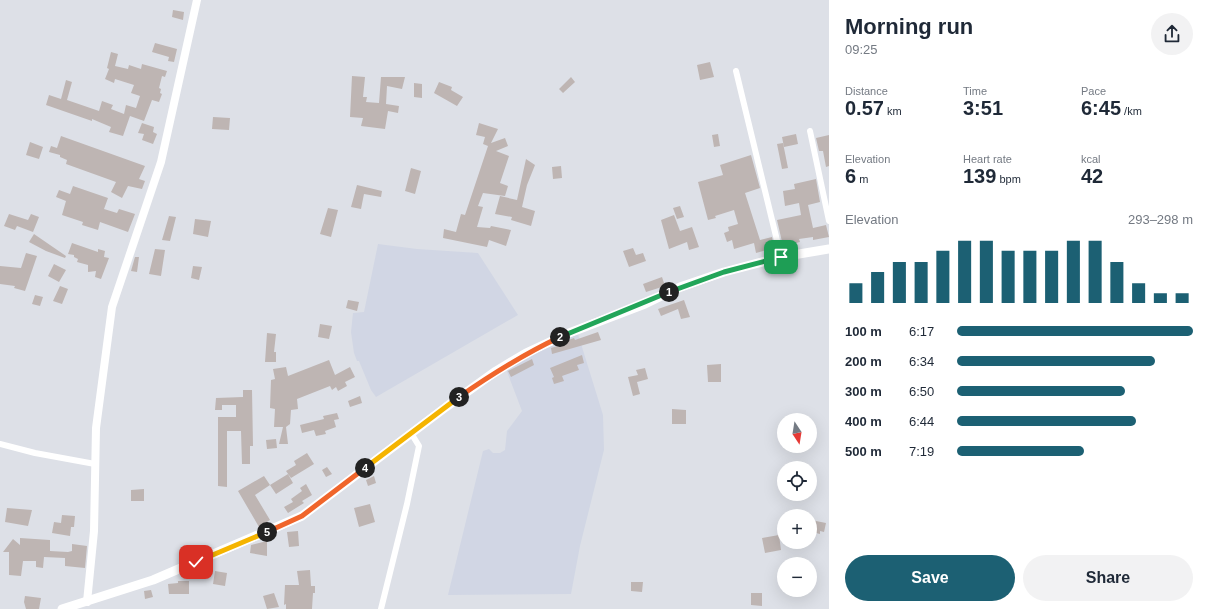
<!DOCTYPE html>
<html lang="en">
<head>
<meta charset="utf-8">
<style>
  :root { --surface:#fff; --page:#f2f2f3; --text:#1f2937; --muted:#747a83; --accent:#1c6073 }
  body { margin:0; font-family:Helvetica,sans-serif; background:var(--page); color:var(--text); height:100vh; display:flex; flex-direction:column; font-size:15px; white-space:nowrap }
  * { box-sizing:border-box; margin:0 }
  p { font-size:13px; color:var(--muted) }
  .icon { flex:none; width:22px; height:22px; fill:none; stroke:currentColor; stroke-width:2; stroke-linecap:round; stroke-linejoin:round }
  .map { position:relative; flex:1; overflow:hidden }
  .side { display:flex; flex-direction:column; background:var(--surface); width:380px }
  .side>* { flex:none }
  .needle { width:26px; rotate:168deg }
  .tools { position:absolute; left:777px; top:413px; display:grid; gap:8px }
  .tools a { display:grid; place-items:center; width:40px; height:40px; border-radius:50%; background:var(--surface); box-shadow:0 4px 16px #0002; font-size:20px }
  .pin { position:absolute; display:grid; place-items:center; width:34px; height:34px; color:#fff; margin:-17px; border-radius:8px; box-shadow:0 2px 6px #0006 }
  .km { position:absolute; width:20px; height:20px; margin:-10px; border-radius:50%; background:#222; color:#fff; font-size:11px; line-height:20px; text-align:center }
  .round { display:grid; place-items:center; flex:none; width:42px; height:42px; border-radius:21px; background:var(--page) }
  .head { display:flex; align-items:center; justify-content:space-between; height:68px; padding:0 16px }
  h1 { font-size:22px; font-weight:600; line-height:30px }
  .figures { display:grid; grid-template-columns:repeat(3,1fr); gap:6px; height:68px; padding:4px 16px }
  .figures div { display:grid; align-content:center }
  .figures b { font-size:20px; font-weight:600 }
  .figures small { font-size:11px; font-weight:400 }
  .figures p { font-size:11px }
  .chart { height:112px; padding:8px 16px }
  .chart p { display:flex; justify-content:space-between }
  .chart svg { width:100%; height:72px; margin-top:4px; stroke:var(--accent); stroke-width:6 }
  .cta { display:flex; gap:8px; margin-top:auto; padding:8px 16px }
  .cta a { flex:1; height:46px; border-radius:24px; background:var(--accent); color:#fff; font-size:16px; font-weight:600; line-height:46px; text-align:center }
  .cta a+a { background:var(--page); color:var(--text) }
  ul { padding:0 16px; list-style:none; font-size:13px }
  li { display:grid; grid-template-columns:64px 48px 1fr; align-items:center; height:30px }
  li i { height:10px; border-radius:5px; background:var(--accent) }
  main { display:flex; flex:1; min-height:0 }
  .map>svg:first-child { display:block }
</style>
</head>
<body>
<main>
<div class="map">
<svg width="829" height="609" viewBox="0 0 829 609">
  <rect width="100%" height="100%" fill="#dde0e7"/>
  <path fill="#d1d6e4" d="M 378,244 L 417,249 L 478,253 L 518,315 L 376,397 L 371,390 L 359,361 L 357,361 L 354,353 L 351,332 L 353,313 L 364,312 Z
    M 578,334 L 603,415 L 604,450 L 580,546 L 571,594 L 448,595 L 483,451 L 489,449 L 493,453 L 500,453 L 505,450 L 507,431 L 522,411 L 506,369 L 539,350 Z"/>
  <path fill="#beb5b3" d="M 173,10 L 184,12 L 183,20 L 172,17 Z
    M 155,43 L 177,49 L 174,62 L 168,61 L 169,57 L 152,52 Z
    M 111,52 L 118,54 L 115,66 L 128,69 L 129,65 L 141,69 L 142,64 L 167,71 L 165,77 L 162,76 L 159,88 L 161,89 L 160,93 L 162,94 L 159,102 L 152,100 L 144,121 L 130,116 L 123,136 L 109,132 L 111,127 L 92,119 L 92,121 L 46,105 L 49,95 L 61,99 L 66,80 L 72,82 L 67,100 L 99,111 L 102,101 L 113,105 L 111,109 L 124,114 L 126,105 L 136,108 L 140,96 L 131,93 L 134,85 L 115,79 L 114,83 L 105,79 L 109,69 L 107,68 Z
    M 710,62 L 714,77 L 700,80 L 697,65 Z
    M 352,76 L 365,77 L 363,97 L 367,97 L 366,102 L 379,103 L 381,77 L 405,77 L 402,89 L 387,86 L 386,104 L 399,106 L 398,113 L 388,111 L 385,129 L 361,126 L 363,118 L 350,117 Z
    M 571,77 L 575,82 L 563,93 L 559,89 Z
    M 439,82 L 452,87 L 451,90 L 463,97 L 457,106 L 434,93 Z
    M 414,83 L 422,84 L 422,98 L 414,97 Z
    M 213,117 L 230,118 L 229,130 L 212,129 Z
    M 142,123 L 154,127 L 153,132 L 157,134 L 153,144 L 142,140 L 144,134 L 138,133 Z
    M 479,123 L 498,129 L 491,143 L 505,138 L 508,146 L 496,151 L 509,156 L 500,183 L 508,186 L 505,196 L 483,193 L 478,206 L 483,207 L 477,227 L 490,228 L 491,226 L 511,230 L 506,246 L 489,240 L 487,247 L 443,238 L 444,229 L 456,232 L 461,214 L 465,215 L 488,146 L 483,144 L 485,137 L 476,135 Z
    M 718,134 L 720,146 L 714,147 L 712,135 Z
    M 796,134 L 798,144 L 784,147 L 782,137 Z
    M 829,135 L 829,166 L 826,167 L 823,151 L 819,151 L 816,138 Z
    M 61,136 L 145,166 L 139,179 L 145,181 L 142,189 L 128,186 L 122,198 L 111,192 L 116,182 L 66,164 L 67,160 L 60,157 L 60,155 L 49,152 L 51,146 L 57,148 Z
    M 30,142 L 43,147 L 39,159 L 26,155 Z
    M 783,143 L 788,168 L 782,169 L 777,144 Z
    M 751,155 L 760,188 L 745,193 L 760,240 L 772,237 L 774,248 L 756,253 L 754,243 L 734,249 L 732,240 L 727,242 L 724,233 L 729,231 L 728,227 L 738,224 L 734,210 L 715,216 L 716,218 L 708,220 L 698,182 L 723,175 L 720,165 Z
    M 526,159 L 535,165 L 527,185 L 522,207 L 535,211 L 531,226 L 511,220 L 512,217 L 495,214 L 500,196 L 517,200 Z
    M 561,166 L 562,178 L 553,179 L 552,167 Z
    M 411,168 L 421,171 L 415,194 L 405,191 Z
    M 816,179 L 820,202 L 808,205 L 813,228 L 826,225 L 829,237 L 813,240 L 813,237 L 799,239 L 800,242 L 783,246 L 777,220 L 801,215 L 799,203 L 785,206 L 783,191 L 795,189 L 794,184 Z
    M 357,185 L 382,191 L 381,197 L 364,194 L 361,209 L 351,207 Z
    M 73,186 L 108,198 L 104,209 L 117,213 L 119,209 L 135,214 L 128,232 L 100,222 L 98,230 L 82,225 L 83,222 L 62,215 L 66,201 L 56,197 L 59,190 L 70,194 Z
    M 680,206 L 684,217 L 677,219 L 673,208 Z
    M 328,208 L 338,210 L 331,237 L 320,234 Z
    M 9,214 L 28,220 L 31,214 L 39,217 L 33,232 L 17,226 L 15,230 L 4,226 Z
    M 674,215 L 680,231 L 692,227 L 699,247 L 689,250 L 687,242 L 669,249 L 661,220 Z
    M 169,216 L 176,217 L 170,241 L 162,240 Z
    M 195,219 L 211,221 L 208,237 L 193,234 Z
    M 34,234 L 66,256 L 65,258 L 46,251 L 29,242 Z
    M 72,243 L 98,252 L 98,249 L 105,251 L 104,257 L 109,258 L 101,279 L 95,277 L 96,271 L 88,272 L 88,265 L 77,262 L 78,259 L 74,257 L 74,255 L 68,254 Z
    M 633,248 L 636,255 L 643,253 L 646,261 L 629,267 L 623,251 Z
    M 155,249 L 165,250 L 161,276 L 149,274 Z
    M 26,253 L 37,256 L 25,291 L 14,288 L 15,286 L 0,284 L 0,266 L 21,268 Z
    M 135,257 L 139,257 L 137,272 L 131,271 Z
    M 54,264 L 66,270 L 59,282 L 48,276 Z
    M 193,266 L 202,267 L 199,280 L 191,278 Z
    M 662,277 L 665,286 L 646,292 L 643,284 Z
    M 60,286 L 68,289 L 62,304 L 53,301 Z
    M 35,295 L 43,297 L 40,306 L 32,304 Z
    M 348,300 L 359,302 L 357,311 L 346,308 Z
    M 684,300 L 690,317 L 681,319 L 678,309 L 661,316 L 658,309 Z
    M 320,324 L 332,326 L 329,339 L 318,337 Z
    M 598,332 L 601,340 L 552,354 L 551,348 L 564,344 L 563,342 L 574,338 L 575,340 Z
    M 267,333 L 276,334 L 274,352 L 276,352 L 276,362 L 265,362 Z
    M 582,355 L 584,363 L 577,365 L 579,370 L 562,376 L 564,381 L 554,384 L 552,378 L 554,377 L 550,368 Z
    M 532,359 L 534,365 L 511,377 L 508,371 Z
    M 329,360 L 335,375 L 350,367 L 355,377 L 345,382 L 347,386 L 338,391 L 336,387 L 332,390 L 330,386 L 297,399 L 298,409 L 291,410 L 290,424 L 286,427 L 288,444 L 279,444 L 283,427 L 274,427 L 275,409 L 270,408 L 271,380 L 275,379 L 273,369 L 286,367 L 288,376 Z
    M 721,364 L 721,382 L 708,382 L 707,365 Z
    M 645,368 L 648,379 L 637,382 L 640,394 L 633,396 L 628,377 L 638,375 L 636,370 Z
    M 243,390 L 252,390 L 253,446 L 250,446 L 250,464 L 242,464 L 241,431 L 227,431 L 227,487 L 218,486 L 218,417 L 236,417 L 236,405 L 222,405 L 222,410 L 215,410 L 216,398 L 243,397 Z
    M 360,396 L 362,403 L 350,407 L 348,401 Z
    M 672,409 L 686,410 L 686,424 L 672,424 Z
    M 337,413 L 339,419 L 334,420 L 336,427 L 325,431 L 326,434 L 316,436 L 314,430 L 302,433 L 300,425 L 324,419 L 323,416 Z
    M 276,439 L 277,448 L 267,449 L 266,440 Z
    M 307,453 L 314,464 L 291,478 L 286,471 L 296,465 L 294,461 Z
    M 327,467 L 332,474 L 326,477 L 322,470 Z
    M 288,474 L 293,483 L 276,494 L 270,485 Z
    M 264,476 L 270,485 L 255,495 L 270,520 L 259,527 L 238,491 Z
    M 374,476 L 376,483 L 368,486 L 366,480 Z
    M 306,484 L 312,495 L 302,501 L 304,503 L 288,513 L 284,507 L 293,502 L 291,499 L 302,491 L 300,488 Z
    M 144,489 L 144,501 L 131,501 L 131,490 Z
    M 370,504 L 375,522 L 359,527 L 354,508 Z
    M 7,508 L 32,510 L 28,526 L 5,522 Z
    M 62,515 L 75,516 L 74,527 L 71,527 L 70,536 L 52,533 L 54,522 L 61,523 Z
    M 811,520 L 826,523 L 824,532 L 820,531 L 820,534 L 812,532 L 813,529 L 810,528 Z
    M 298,531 L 299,546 L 289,547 L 287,532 Z
    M 779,535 L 781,550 L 765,553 L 762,538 Z
    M 20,538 L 50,540 L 50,551 L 68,552 L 72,551 L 72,544 L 87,546 L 85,568 L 65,566 L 65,558 L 44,557 L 43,568 L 36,567 L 36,561 L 23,561 L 21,576 L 9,575 L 9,552 L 3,552 L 13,539 L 20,545 Z
    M 267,541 L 267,556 L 250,553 L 251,545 Z
    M 310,570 L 311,586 L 315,586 L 315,593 L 313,593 L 312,609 L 286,609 L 286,604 L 284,605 L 285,585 L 299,585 L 297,571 Z
    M 215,571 L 227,573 L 225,586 L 213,584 Z
    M 178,581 L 189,581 L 189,594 L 169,594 L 168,584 L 178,583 Z
    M 631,582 L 643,582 L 642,592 L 631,591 Z
    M 151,590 L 153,597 L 145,599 L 144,591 Z
    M 274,593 L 279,607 L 267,609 L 263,596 Z
    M 751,593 L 762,593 L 762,606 L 751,605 Z
    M 25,596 L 41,598 L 39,609 L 26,609 L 24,602 Z"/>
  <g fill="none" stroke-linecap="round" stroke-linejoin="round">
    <path stroke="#fff" stroke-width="6" d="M 736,71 L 781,257
      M 810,131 L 829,221
      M 0,444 L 35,453 L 95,464
      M 381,609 L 407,504 L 419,446 L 411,433"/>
    <path stroke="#fff" stroke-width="8" d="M 87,602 L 94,531 L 96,428 L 112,307 L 161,162 L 197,0"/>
    <path stroke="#fff" stroke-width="9" d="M 62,609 L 153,580 L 302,516 L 446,407 L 496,371 L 526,353 L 569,333 L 645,304 L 680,287 L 724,272 L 781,257 L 829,249"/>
  </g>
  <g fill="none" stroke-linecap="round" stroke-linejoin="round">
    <g stroke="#fff" stroke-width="8">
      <path id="split-1" d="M 669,292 L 724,272 L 781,257"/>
    </g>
    <g stroke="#fff" stroke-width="8">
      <path id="split-2" d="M 560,337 L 669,292"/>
    </g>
    <g stroke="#fff" stroke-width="8">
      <path id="split-3" d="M 459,397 C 492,374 524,354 560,337"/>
    </g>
    <g stroke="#fff" stroke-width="8">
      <path id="split-4" d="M 365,468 L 459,397"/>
    </g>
    <g stroke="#fff" stroke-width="8">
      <path id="split-5" d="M 267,532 L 302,516 L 365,468"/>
    </g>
    <g stroke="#fff" stroke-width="8">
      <path id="split-6" d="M 196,562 L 267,532"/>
    </g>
    <use href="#split-1" stroke="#22a559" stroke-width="5"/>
    <use href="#split-2" stroke="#22a559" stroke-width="5"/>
    <use href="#split-3" stroke="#f0652b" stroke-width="5"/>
    <use href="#split-4" stroke="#f5b400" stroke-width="5"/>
    <use href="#split-5" stroke="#f0652b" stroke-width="5"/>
    <use href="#split-6" stroke="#f5b400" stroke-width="5"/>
  </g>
</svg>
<div class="tools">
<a><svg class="needle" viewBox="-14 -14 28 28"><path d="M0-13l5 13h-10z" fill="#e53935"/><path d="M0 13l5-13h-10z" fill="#747a83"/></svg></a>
<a><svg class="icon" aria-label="locate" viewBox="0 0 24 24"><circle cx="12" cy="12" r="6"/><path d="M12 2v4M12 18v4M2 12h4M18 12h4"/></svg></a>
<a>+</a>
<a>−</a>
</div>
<div class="pin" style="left:781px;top:257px;background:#1e9e55"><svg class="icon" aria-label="arrive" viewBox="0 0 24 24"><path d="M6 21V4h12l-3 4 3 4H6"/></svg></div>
<div class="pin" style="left:196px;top:562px;background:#d93025"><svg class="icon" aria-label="check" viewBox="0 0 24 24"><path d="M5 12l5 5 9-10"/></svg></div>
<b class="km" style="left:669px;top:292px">1</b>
<b class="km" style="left:560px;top:337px">2</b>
<b class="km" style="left:459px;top:397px">3</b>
<b class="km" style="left:365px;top:468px">4</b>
<b class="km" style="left:267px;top:532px">5</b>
</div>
<section class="side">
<div class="head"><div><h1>Morning run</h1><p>09:25</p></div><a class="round"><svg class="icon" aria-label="share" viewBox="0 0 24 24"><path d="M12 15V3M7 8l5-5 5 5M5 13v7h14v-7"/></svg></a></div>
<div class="figures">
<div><p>Distance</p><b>0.57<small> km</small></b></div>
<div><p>Time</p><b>3:51</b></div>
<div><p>Pace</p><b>6:45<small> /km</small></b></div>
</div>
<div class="figures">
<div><p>Elevation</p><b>6<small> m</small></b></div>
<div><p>Heart rate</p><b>139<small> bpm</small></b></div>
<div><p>kcal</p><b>42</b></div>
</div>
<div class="chart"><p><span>Elevation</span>293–298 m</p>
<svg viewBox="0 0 160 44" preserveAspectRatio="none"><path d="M5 44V32M15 44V25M25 44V19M35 44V19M45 44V12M55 44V6M65 44V6M75 44V12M85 44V12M95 44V12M105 44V6M115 44V6M125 44V19M135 44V32M145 44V38M155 44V38"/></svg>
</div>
<ul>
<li><b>100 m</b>6:17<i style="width:100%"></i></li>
<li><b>200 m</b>6:34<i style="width:84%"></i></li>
<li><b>300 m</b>6:50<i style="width:71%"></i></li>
<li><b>400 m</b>6:44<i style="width:76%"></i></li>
<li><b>500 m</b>7:19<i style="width:54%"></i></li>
</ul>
<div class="cta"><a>Save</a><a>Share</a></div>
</section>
</main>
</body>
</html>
